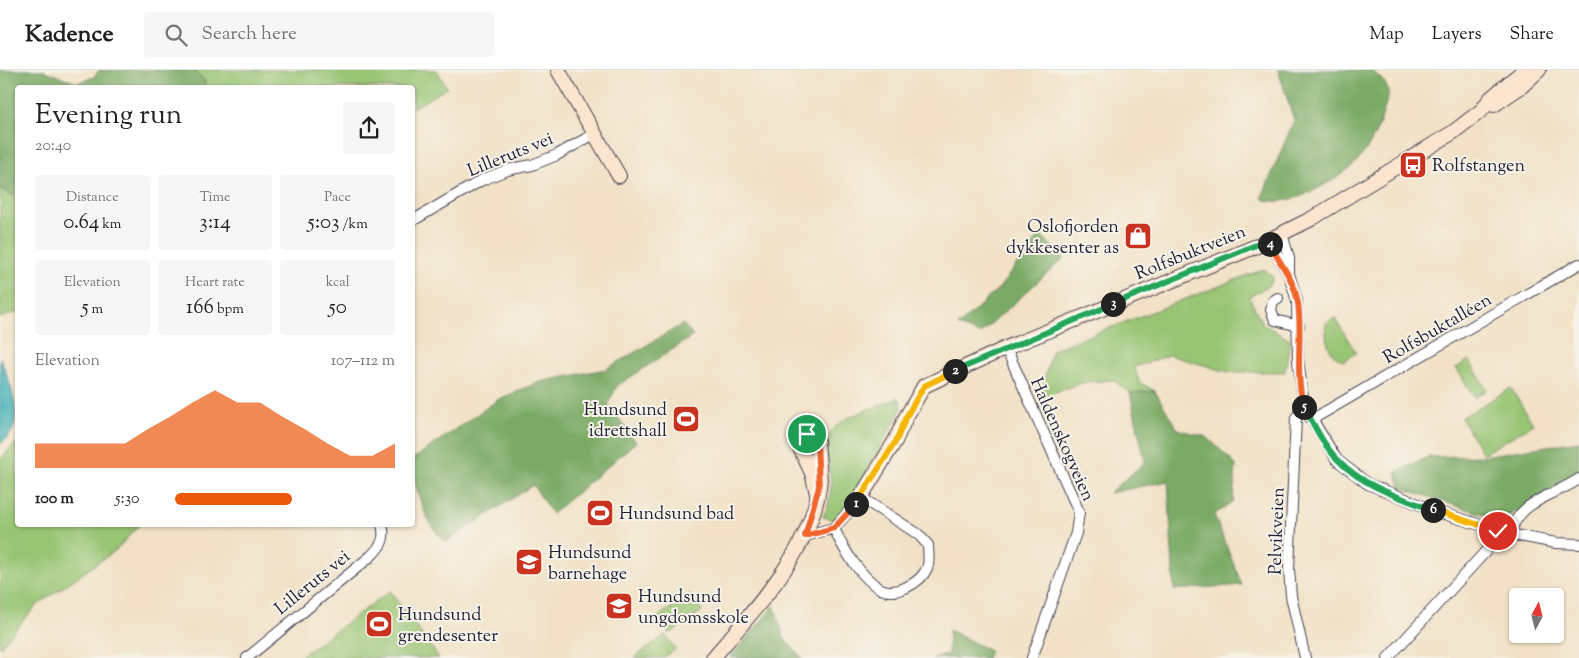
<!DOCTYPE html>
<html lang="en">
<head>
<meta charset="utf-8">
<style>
  :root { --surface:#fff; --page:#f6f6f6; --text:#202124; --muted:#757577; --line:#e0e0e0; --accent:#ea580c }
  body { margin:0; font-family:"Sorts Mill Goudy",serif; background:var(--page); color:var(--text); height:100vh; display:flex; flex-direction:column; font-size:19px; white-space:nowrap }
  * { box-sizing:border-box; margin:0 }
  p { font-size:16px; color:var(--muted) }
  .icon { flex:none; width:28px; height:28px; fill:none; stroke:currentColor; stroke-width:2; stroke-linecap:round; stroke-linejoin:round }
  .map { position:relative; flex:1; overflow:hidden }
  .details { position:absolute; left:15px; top:15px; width:400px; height:442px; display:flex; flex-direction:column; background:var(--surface); border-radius:5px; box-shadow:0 1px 4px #0004 }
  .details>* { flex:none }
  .needle { width:32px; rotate:7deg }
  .buttons { position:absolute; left:1509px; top:518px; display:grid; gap:10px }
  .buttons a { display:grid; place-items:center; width:55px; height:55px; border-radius:5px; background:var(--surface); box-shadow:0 1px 4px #0004; font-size:25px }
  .pin { position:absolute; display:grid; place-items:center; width:42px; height:42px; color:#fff; margin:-21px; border:2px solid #fff; border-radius:50%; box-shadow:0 1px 5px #0007 }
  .km { position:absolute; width:25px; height:25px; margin:-12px; border-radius:50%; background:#222; color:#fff; font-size:14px; line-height:25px; text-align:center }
  .round { display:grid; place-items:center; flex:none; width:52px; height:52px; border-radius:5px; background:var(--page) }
  .head { display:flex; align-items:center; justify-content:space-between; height:85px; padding:0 20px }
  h1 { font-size:28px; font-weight:600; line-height:38px }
  .stats { display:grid; grid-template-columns:repeat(3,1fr); gap:8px; height:85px; padding:5px 20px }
  .stats div { display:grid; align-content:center; border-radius:5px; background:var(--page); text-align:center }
  .stats b { font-size:21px; font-weight:600 }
  .stats small { font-size:14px; font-weight:400 }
  .stats p { font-size:14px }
  .chart { height:140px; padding:10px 20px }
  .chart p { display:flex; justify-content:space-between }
  .chart svg { width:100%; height:90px; margin-top:5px; fill:var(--accent); opacity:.7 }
  ul { padding:0 20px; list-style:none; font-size:16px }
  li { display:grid; grid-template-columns:80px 60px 1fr; align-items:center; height:38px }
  li i { height:12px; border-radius:6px; background:var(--accent) }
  header { display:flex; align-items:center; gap:30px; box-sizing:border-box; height:70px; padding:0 25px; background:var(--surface); border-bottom:1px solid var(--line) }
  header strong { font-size:24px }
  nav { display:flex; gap:28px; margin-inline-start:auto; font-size:18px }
  .search { width:350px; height:45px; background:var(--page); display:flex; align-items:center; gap:12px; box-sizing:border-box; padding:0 18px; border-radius:5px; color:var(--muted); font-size:19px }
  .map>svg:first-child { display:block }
</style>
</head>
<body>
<header>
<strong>Kadence</strong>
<div class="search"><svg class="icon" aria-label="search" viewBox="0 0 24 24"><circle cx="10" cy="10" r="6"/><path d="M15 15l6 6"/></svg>Search here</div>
<nav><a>Map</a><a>Layers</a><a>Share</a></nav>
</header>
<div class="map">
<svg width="1579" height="588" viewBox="0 0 1579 588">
  <rect width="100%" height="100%" fill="#f7f3e8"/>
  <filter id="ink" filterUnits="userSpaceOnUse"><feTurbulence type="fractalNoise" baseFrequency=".02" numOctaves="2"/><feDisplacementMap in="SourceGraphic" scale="10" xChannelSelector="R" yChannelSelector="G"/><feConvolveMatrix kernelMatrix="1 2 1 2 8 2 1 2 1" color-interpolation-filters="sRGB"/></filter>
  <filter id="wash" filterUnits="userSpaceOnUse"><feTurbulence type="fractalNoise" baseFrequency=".0096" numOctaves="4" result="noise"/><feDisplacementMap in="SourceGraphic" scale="20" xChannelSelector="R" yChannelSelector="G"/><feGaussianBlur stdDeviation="1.12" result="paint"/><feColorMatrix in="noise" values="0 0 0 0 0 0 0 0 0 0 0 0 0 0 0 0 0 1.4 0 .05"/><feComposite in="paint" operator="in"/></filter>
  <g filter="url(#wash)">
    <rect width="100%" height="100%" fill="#f2e1c6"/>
    <path fill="#98c573" stroke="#5d7457" d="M 193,0 L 437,0 L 447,18 L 413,38 L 412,18 L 204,17 L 205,11 Z
      M 0,118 L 15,127 L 18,163 L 17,242 L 0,248 Z
      M 1264,199 L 1273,207 L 1271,214 L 1249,227 L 1262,253 L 1290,270 L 1285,302 L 1228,302 L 1169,285 L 1134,297 L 1140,313 L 1155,321 L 1130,323 L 1113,310 L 1085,312 L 1040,327 L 1052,280 Z
      M 1335,248 L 1356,283 L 1343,291 C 1327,283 1325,270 1326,253 Z
      M 1469,290 L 1487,320 L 1475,328 L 1456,298 Z
      M 1511,318 L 1533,354 L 1483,384 L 1461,348 Z
      M 899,328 L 902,338 L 853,425 L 834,450 L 823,447 C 828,437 830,428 831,417 C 831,395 817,368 841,352 C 858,341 881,336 899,328 Z
      M 17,372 L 18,455 L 139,455 L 116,480 L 36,536 L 0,577 L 0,390 Z
      M 390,521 L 439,588 L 298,588 Z
      M 690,524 L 702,541 L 670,564 L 658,547 Z
      M 665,565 L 676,579 L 663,588 L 634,588 Z"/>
    <path fill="#7aaa65" stroke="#4e6650" d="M 0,0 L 42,0 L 77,13 L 94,7 L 99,0 L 193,0 L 205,11 L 204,18 L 18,18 L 17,163 L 15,127 L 0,118 Z
      M 1278,0 L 1372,0 L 1385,13 L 1389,22 C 1376,73 1363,96 1315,120 C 1299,128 1282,134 1264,130 L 1262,127 L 1294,50 Z
      M 1040,164 L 1064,188 L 980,264 L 958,256 L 1000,217 Z
      M 683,254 L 693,266 L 617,316 L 608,334 L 636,372 L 552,444 L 533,415 L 446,472 C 426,457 412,414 413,389 L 499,329 L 539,312 L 606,299 Z
      M 1155,321 L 1177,359 L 1207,367 L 1236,395 L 1233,431 L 1214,445 L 1242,515 L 1174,520 L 1168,411 L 1109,423 L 1145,392 L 1130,323 Z
      M 1579,371 L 1578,407 L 1501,450 L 1401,418 L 1396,402 L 1428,387 L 1483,386 Z
      M 774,536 L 784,568 L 802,588 L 730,588 Z
      M 949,560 L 990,581 L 987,588 L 933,588 L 948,584 Z"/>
    <path fill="#3daeb6" stroke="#306878" d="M 0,288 C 8,307 21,339 13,359 C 10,366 5,370 0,374 Z"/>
  </g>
  <g filter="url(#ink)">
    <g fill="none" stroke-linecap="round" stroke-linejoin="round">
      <g stroke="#413f50" stroke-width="12">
        <path id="street" d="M 412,151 L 482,110 L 507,100 L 532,95 L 557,85 L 594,64
          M 1282,164 L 1289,188 L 1289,204 L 1297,231 L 1298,290 L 1304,336 L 1337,390 L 1368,414 L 1438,442 L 1510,464 L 1556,473 L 1579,474
          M 1268,170 L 1289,204
          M 1278,228 L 1273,231 L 1271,240 L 1275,250 L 1299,256
          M 1006,278 L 1079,442 L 1076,463 L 1032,588
          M 1304,336 L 1296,348 L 1289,499 L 1291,526 L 1305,588
          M 1311,350 L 1579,194
          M 1510,464 C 1519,430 1552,427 1579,409
          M 805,466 L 834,458 C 842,478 862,509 881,519 C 896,526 921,513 927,498 C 930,492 928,481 928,475 L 918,464 L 868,432 L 859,430 L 834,458
          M 247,588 L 371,486 C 381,476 386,469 382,455
          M 1388,588 L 1486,481 L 1498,461"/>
      </g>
      <g stroke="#413f50" stroke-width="16">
        <path id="secondary" d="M 558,0 L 619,106
          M 1494,35 L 1522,16 L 1539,0
          M 859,430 L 895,371 L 906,347 L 924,316 L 1006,278 L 1257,176 L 1311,149 L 1452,63 L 1482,40 L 1491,28 L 1524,0
          M 713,588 C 755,538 815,478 820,409 L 817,371 L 807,364 L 800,378 L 812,403 L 817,424"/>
      </g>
      <use href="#street" stroke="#fff" stroke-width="10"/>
      <use href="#secondary" stroke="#fce5cf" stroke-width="14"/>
    </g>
  </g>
  <g fill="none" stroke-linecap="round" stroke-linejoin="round" filter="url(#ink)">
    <g stroke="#fff" stroke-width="10">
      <path id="split-1" d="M 807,364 L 817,371 L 819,416 L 805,466 L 834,458 L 856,434"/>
    </g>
    <g stroke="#fff" stroke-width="10">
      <path id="split-2" d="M 856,434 L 896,371 L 906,347 L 924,316 L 955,301"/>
    </g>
    <g stroke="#fff" stroke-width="10">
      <path id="split-3" d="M 955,301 L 1113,234"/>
    </g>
    <g stroke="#fff" stroke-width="10">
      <path id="split-4" d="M 1113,234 L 1268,170 L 1270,174"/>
    </g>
    <g stroke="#fff" stroke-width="10">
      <path id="split-5" d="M 1270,174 C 1280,195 1294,208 1298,233 C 1303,267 1294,303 1304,337"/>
    </g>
    <g stroke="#fff" stroke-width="10">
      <path id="split-6" d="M 1304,337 C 1314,355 1324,376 1338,390 C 1364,417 1399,427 1433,440"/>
    </g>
    <g stroke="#fff" stroke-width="10">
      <path id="split-7" d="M 1433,440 L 1498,461"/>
    </g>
    <use href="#split-1" stroke="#f0652b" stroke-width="6"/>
    <use href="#split-2" stroke="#f5b400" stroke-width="6"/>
    <use href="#split-3" stroke="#22a559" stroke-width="6"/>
    <use href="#split-4" stroke="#22a559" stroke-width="6"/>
    <use href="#split-5" stroke="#f0652b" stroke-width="6"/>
    <use href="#split-6" stroke="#22a559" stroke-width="6"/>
    <use href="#split-7" stroke="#f5b400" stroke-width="6"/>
  </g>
  <defs>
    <g id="bus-square" transform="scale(1.4375)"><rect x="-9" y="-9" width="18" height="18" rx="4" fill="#c8321e" stroke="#f7f3e8"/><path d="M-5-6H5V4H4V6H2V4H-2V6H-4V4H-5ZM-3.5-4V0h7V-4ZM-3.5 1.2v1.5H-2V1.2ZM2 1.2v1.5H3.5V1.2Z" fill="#fff"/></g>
    <g id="shop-square" transform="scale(1.4375)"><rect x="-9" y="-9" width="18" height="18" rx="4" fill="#c8321e" stroke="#f7f3e8"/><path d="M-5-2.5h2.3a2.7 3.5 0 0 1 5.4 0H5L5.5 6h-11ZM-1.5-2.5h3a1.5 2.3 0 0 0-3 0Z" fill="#fff"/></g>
    <g id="stadium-square" transform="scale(1.4375)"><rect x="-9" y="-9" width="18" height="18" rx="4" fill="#c8321e" stroke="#f7f3e8"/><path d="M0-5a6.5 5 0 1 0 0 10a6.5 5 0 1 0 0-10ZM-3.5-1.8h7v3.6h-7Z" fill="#fff"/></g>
    <g id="school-square" transform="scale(1.4375)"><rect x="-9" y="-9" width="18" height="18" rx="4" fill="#c8321e" stroke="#f7f3e8"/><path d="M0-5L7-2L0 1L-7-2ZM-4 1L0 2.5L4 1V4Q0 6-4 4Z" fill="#fff"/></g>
  </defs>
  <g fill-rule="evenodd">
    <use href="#bus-square" x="1413" y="95"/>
    <use href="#shop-square" x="1138" y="166"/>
    <use href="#stadium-square" x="686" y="349"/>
    <use href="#stadium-square" x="600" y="443"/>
    <use href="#school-square" x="529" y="492"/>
    <use href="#school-square" x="619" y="536"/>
    <use href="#stadium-square" x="379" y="554"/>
  </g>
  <g text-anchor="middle" stroke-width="4" stroke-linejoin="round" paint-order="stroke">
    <g font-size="18" fill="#22223b" stroke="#f7f3e8">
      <text transform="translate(510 84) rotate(-22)" y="6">Lilleruts vei</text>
      <text transform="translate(1190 182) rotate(-22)" y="6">Rolfsbuktveien</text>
      <text transform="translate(1437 258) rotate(-30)" y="6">Rolfsbuktalléen</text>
      <text transform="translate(1063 369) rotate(66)" y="6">Haldenskogveien</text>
      <text transform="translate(1276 461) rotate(-88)" y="6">Pelvikveien</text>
      <text transform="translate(312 512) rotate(-39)" y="6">Lilleruts vei</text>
    </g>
    <g font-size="18" fill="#22223b" stroke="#f7f3e8" text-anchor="start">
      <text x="1432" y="101">Rolfstangen</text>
      <text x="1119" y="162" text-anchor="end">Oslofjorden<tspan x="1119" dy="21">dykkesenter as</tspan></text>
      <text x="667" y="345" text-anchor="end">Hundsund<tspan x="667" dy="21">idrettshall</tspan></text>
      <text x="619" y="449">Hundsund bad</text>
      <text x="548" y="488">Hundsund<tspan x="548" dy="21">barnehage</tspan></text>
      <text x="638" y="532">Hundsund<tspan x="638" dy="21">ungdomsskole</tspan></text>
      <text x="398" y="550">Hundsund<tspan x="398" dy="21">grendesenter</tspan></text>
    </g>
  </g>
</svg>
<div class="buttons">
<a><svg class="needle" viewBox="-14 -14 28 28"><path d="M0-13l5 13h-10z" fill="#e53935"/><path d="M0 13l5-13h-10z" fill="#757577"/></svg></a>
</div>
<div class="pin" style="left:807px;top:364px;background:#1e9e55"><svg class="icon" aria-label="arrive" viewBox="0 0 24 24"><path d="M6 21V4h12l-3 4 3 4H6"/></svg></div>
<div class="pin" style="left:1498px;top:461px;background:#d93025"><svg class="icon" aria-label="check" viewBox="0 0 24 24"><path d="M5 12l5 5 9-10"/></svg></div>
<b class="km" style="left:856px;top:434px">1</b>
<b class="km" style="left:955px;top:301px">2</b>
<b class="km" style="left:1113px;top:234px">3</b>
<b class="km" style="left:1270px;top:174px">4</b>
<b class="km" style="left:1304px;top:337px">5</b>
<b class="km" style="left:1433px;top:440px">6</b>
<section class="details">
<div class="head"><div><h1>Evening run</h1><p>20:40</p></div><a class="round"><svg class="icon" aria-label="share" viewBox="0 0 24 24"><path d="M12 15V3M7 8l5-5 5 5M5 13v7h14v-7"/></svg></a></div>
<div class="stats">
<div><p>Distance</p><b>0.64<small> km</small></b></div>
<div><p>Time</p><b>3:14</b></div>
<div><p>Pace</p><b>5:03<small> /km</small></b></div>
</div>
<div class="stats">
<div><p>Elevation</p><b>5<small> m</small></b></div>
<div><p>Heart rate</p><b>166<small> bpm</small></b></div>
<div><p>kcal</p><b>50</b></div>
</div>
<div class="chart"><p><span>Elevation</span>107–112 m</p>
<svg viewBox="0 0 160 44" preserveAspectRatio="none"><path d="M0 44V32L10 32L20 32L30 32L40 32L50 25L60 19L70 12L80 6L90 12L100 12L110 19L120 25L130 32L140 38L150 38L160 32V44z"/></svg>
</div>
<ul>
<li><b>100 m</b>5:30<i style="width:53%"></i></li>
</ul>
</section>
</div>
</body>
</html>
